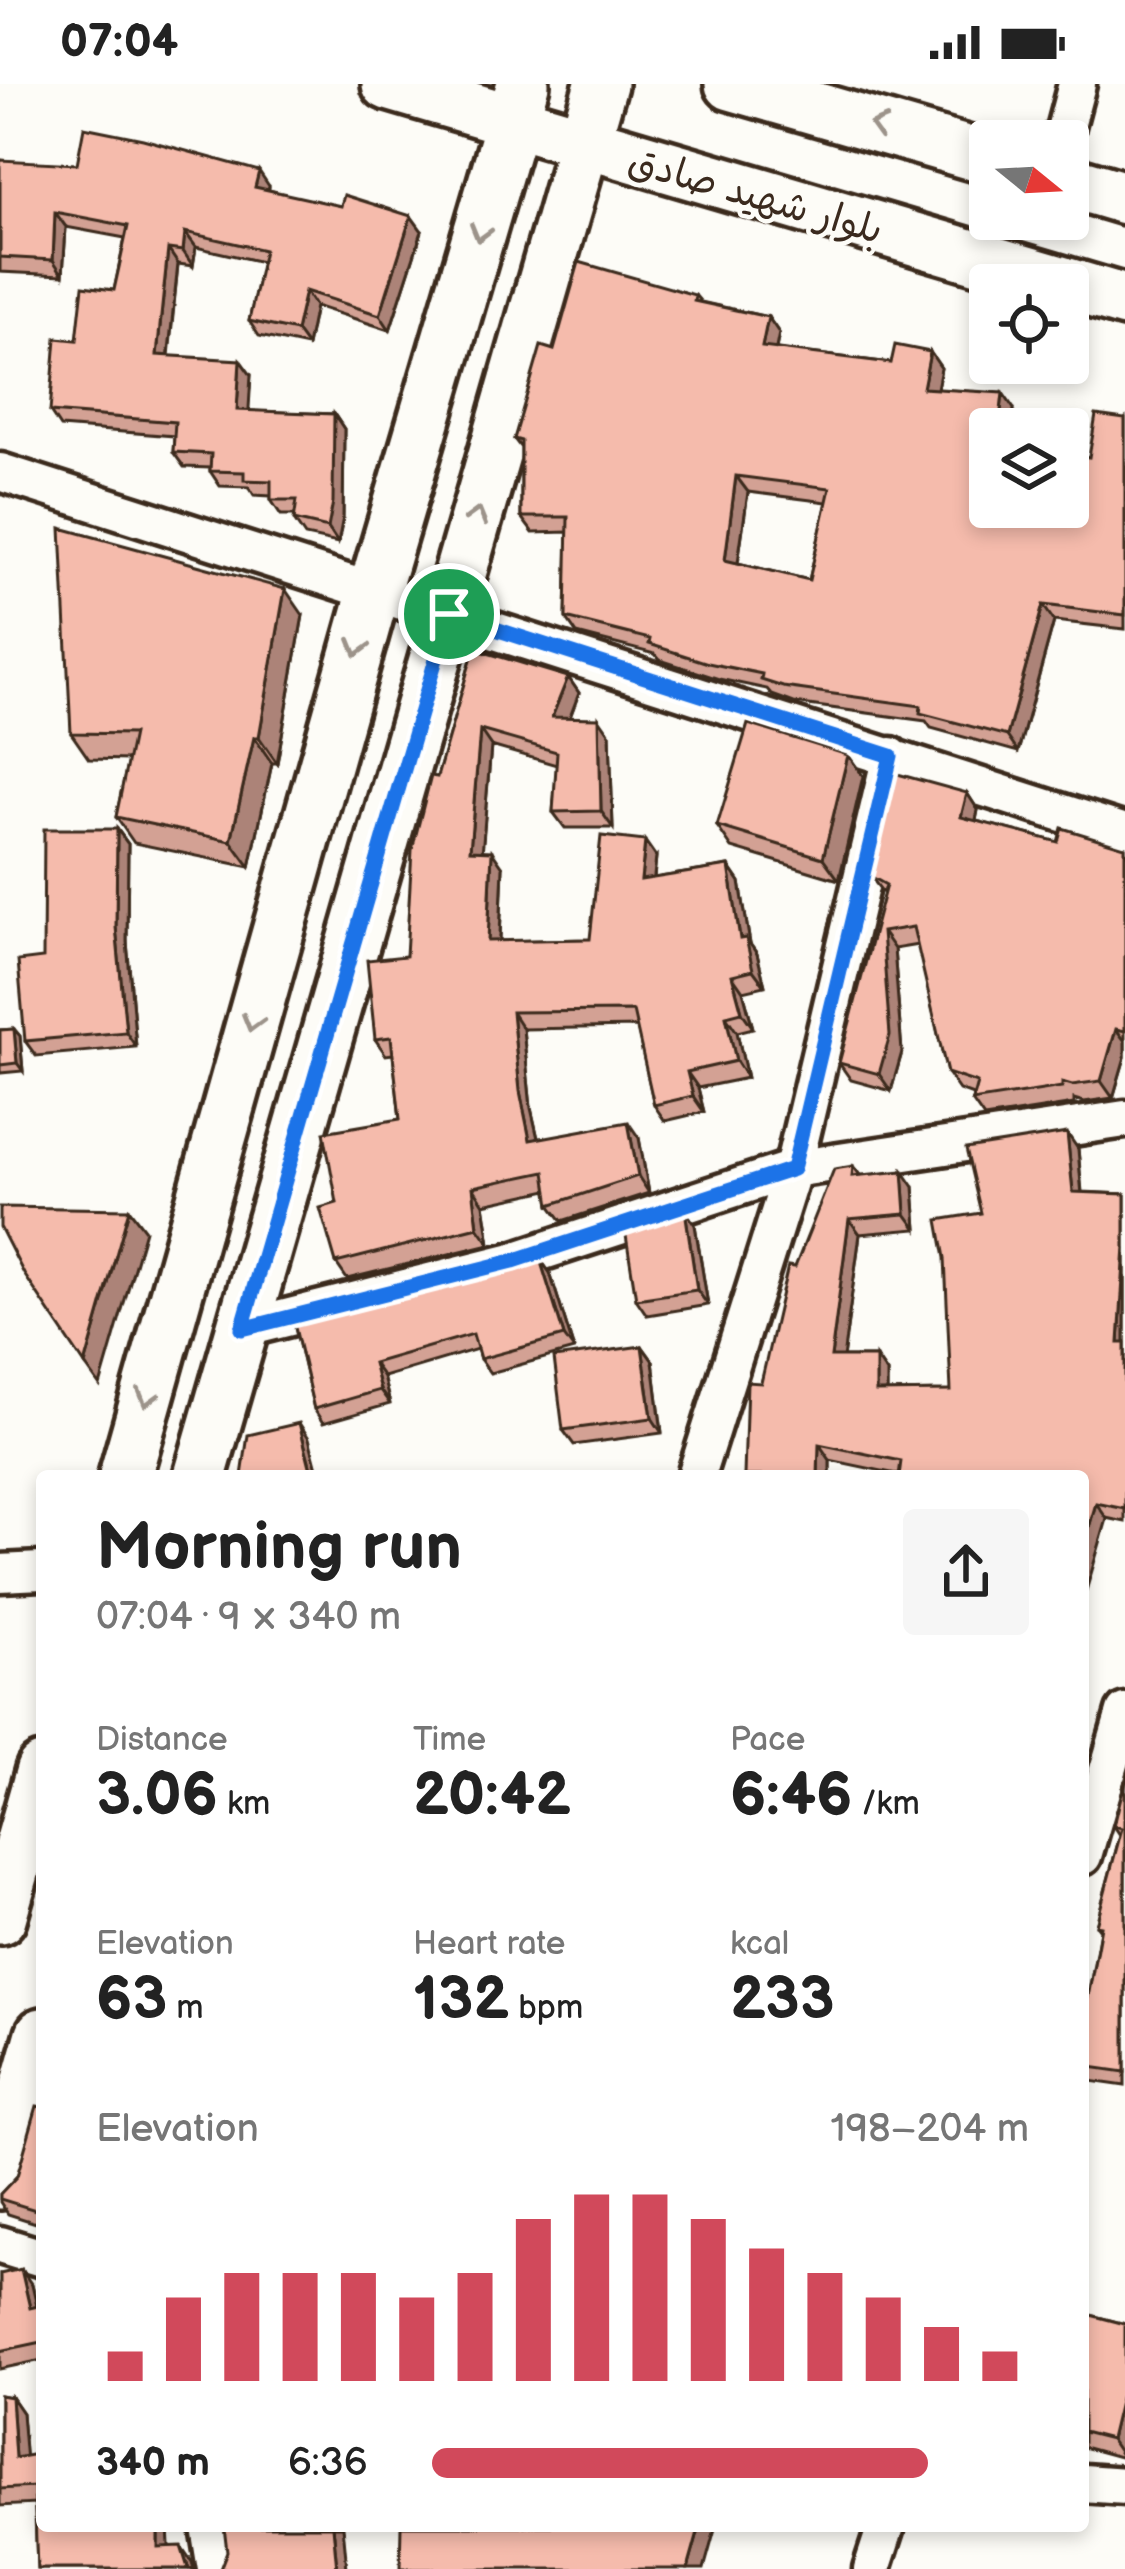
<!DOCTYPE html>
<html lang="en">
<head>
<meta charset="utf-8">
<style>
  :root { --surface:#fff; --page:#f6f6f6; --text:#222; --muted:#767676; --accent:#d1495b }
  body { margin:0; font-family:"Balsamiq Sans","Playpen Sans Arabic",sans-serif; background:var(--page); color:var(--text); height:100vh; display:flex; flex-direction:column; font-size:45px; white-space:nowrap }
  * { box-sizing:border-box; margin:0 }
  p { font-size:39px; color:var(--muted) }
  .icon { flex:none; width:66px; height:66px; fill:none; stroke:currentColor; stroke-width:2; stroke-linecap:round; stroke-linejoin:round }
  .map { position:relative; flex:1; overflow:hidden }
  .panel { position:absolute; left:36px; top:1386px; width:1053px; height:1062px; display:flex; flex-direction:column; background:var(--surface); border-radius:12px; box-shadow:0 6px 18px #0003 }
  .panel>* { flex:none }
  .needle { width:78px; rotate:108deg }
  .controls { position:absolute; left:969px; top:36px; display:grid; gap:24px }
  .controls a { display:grid; place-items:center; width:120px; height:120px; border-radius:12px; background:var(--surface); box-shadow:0 6px 18px #0003; font-size:60px }
  .pin { position:absolute; display:grid; place-items:center; width:102px; height:102px; color:#fff; margin:-51px; border:6px solid #fff; border-radius:50%; box-shadow:0 3px 12px #0007 }
  .round { display:grid; place-items:center; flex:none; width:126px; height:126px; border-radius:12px; background:var(--page) }
  .headline { display:flex; align-items:center; justify-content:space-between; height:204px; padding:0 60px }
  h1 { font-size:66px; font-weight:600; line-height:90px }
  .metrics { display:grid; grid-template-columns:repeat(3,1fr); gap:18px; height:204px; padding:12px 60px }
  .metrics div { display:grid; align-content:center }
  .metrics b { font-size:60px; font-weight:600 }
  .metrics small { font-size:33px; font-weight:400 }
  .metrics p { font-size:33px }
  .chart { height:336px; padding:24px 60px }
  .chart p { display:flex; justify-content:space-between }
  .chart svg { width:100%; height:216px; margin-top:12px; stroke:var(--accent); stroke-width:6 }
  ul { padding:0 60px; list-style:none; font-size:39px }
  li { display:grid; grid-template-columns:192px 144px 1fr; align-items:center; height:90px }
  li i { height:30px; border-radius:15px; background:var(--accent) }
  .status { display:flex; justify-content:space-between; align-items:center; height:84px; padding:0 60px; background:var(--surface); direction:ltr }
  .status svg { height:33px; fill:currentColor }
  .map>svg:first-child { display:block }
</style>
</head>
<body>
<div class="status"><b>07:04</b><svg viewBox="0 0 49 12"><path d="M0 12V9h3v3zM5 12V6h3v6zM10 12V3h3v9zM15 12V0h3v12zM26 1h20v11H26zM47 4h2v5h-2z"/></svg></div>
<div class="map">
<svg width="1125" height="2485" viewBox="0 0 1125 2485">
  <rect width="100%" height="100%" fill="#fdfcf7"/>
  <filter id="ink" filterUnits="userSpaceOnUse"><feTurbulence type="fractalNoise" baseFrequency=".00833" numOctaves="2"/><feDisplacementMap in="SourceGraphic" scale="24" xChannelSelector="R" yChannelSelector="G"/><feConvolveMatrix kernelMatrix="1 2 1 2 8 2 1 2 1" color-interpolation-filters="sRGB"/></filter>
  <g filter="url(#ink)">
    <g fill="none" stroke-linecap="round" stroke-linejoin="round">
      <g stroke="#3b2a1e" stroke-width="45">
        <path id="street" d="M 1062,57 L 1077,0
          M 0,388 L 1125,749
          M 242,1245 L 513,1177 L 793,1085 L 1125,1035
          M 696,1392 L 793,1085 L 891,672
          M 0,1489 L 42,1487
          M 1083,1772 L 1125,1628
          M 0,2161 L 42,2174
          M 1083,2399 L 1125,2402
          M 209,2442 L 216,2485
          M 872,2485 L 886,2442"/>
      </g>
      <g stroke="#3b2a1e" stroke-width="60">
        <path id="secondary" d="M 388,0 L 1125,217
          M 731,0 L 990,75
          M 1068,97 L 1125,114
          M 125,1392 L 374,507 L 523,0
          M 200,1392 L 601,0
          M 0,1834 L 42,1686
          M 0,2099 L 42,1950"/>
      </g>
      <use href="#street" stroke="#fdfcf7" stroke-width="36"/>
      <use href="#secondary" stroke="#fdfcf7" stroke-width="51"/>
    </g>
    <path fill="#d3a194" stroke="#3b2a1e" stroke-width="3" fill-rule="evenodd" d="M 0,76 L 269,102 L 269,106 L 422,147 L 390,246 L 315,222 L 307,262 L 259,252 L 249,237 L 262,178 L 196,163 L 193,182 L 178,180 L 169,272 L 251,291 L 248,327 L 334,330 L 344,345 L 343,433 L 338,459 L 305,452 L 294,436 L 295,431 L 281,431 L 271,416 L 271,412 L 254,411 L 249,403 L 220,402 L 210,387 L 210,384 L 184,383 L 173,368 L 174,352 L 60,343 L 50,328 L 114,206 L 125,154 L 66,143 L 63,191 L 0,188 Z
      M 695,211 L 701,218 L 768,233 L 779,249 L 776,265 L 891,279 L 930,268 L 941,284 L 937,305 L 1014,325 L 1012,345 L 990,345 L 1003,427 L 1072,428 L 1089,373 L 1125,335 L 1125,545 L 1054,537 L 1018,668 L 931,644 L 926,637 L 794,619 L 772,611 L 767,605 L 719,595 L 660,576 L 655,570 L 577,550 L 566,534 L 568,448 L 533,449 L 521,433 L 521,364 L 514,355 L 554,266 ZM 748,408 L 827,418 L 809,496 L 738,479 Z
      M 303,531 L 277,679 L 272,679 L 250,783 L 134,759 L 116,733 L 128,676 L 89,675 L 71,649 Z
      M 474,565 L 568,593 L 579,609 L 570,633 L 610,650 L 613,744 L 565,744 L 553,728 L 557,681 L 491,662 L 482,766 L 503,783 L 500,857 L 590,855 L 656,773 L 654,794 L 729,782 L 740,798 L 750,860 L 757,870 L 765,902 L 743,907 L 753,944 L 737,948 L 747,994 L 698,1004 L 704,1028 L 665,1037 L 654,1021 L 637,943 L 523,945 L 531,1024 L 538,1054 L 639,1054 L 649,1109 L 562,1137 L 550,1121 L 548,1106 L 484,1120 L 490,1160 L 347,1195 L 336,1179 L 337,1119 L 400,1035 L 393,970 L 386,971 L 375,955 L 406,872 L 437,693 Z
      M 848,671 L 863,692 L 839,796 L 732,764 L 717,742 Z
      M 967,709 L 978,726 L 976,737 L 1058,758 L 1125,763 L 1125,973 L 1113,1014 L 1084,1018 L 1074,1015 L 1074,1020 L 984,1034 L 972,1017 L 973,1011 L 959,1006 L 947,989 L 918,861 L 894,865 L 902,968 L 891,1007 L 851,996 L 839,979 L 884,810 L 870,792 Z
      M 117,745 L 128,760 L 127,858 L 136,963 L 36,972 L 25,957 L 43,874 Z
      M 14,945 L 20,952 L 23,987 L 0,989 L 0,946 Z
      M 1078,1065 L 1082,1108 L 1125,1110 L 1125,1438 L 830,1376 L 830,1392 L 744,1392 L 761,1299 L 795,1183 L 853,1082 L 860,1091 L 914,1103 L 917,1145 L 860,1150 L 843,1273 L 876,1273 L 887,1289 L 887,1308 L 951,1307 L 981,1129 Z
      M 685,1126 L 695,1141 L 708,1221 L 647,1231 L 636,1215 Z
      M 540,1175 L 550,1189 L 574,1266 L 490,1289 L 480,1275 L 477,1265 L 383,1293 L 390,1320 L 323,1339 L 314,1325 L 294,1239 Z
      M 642,1262 L 653,1277 L 662,1349 L 574,1361 L 563,1346 Z
      M 1125,1696 L 1125,2002 L 1083,1996 L 1083,1941 L 1100,1846 L 1096,1841 L 1120,1751 L 1114,1742 Z
      M 42,2023 L 42,2141 L 8,2130 L 0,2118 L 0,2110 L 17,2092 Z
      M 0,2190 L 32,2201 L 37,2222 L 42,2221 L 42,2276 L 0,2285 Z
      M 1083,2229 L 1125,2240 L 1125,2366 L 1123,2374 L 1083,2363 Z
      M 0,2311 L 11,2313 L 22,2329 L 25,2372 L 169,2463 L 192,2478 L 194,2485 L 37,2485 L 35,2420 L 0,2422 Z"/>
    <path fill="#ac8378" stroke="#3b2a1e" stroke-width="3" d="M 259,87 L 269,102 L 266,118 L 255,103 Z
      M 55,128 L 66,143 L 63,191 L 53,176 Z
      M 411,132 L 422,147 L 390,246 L 380,231 Z
      M 185,148 L 196,163 L 193,182 L 183,167 Z
      M 168,165 L 178,180 L 167,286 L 157,271 Z
      M 305,207 L 315,222 L 307,262 L 296,247 Z
      M 768,233 L 779,249 L 773,279 L 762,263 Z
      M 930,268 L 941,284 L 934,320 L 923,304 Z
      M 240,276 L 251,291 L 248,341 L 237,326 Z
      M 1003,309 L 1014,325 L 1012,345 L 999,345 Z
      M 334,330 L 344,345 L 343,433 L 338,459 L 328,444 Z
      M 736,392 L 748,408 L 736,492 L 725,476 Z
      M 285,505 L 303,531 L 277,679 L 259,653 Z
      M 1043,521 L 1054,537 L 1018,668 L 1007,652 Z
      M 568,593 L 579,609 L 564,649 L 552,633 Z
      M 599,634 L 610,650 L 613,744 L 601,727 Z
      M 480,646 L 491,662 L 481,782 L 470,766 Z
      M 254,653 L 272,679 L 250,783 L 231,757 Z
      M 848,671 L 863,692 L 839,796 L 823,774 Z
      M 967,709 L 978,726 L 973,750 L 961,733 Z
      M 117,745 L 128,760 L 127,858 L 136,963 L 126,948 L 116,843 Z
      M 645,757 L 656,773 L 652,812 L 641,796 Z
      M 492,767 L 503,783 L 499,873 L 488,857 Z
      M 729,782 L 740,798 L 750,860 L 757,870 L 765,902 L 753,886 L 740,855 Z
      M 882,848 L 894,865 L 902,968 L 891,1007 L 879,990 Z
      M 732,891 L 743,907 L 753,944 L 742,928 Z
      M 512,928 L 523,945 L 531,1024 L 542,1072 L 530,1056 L 520,1007 Z
      M 726,932 L 737,948 L 747,994 L 736,977 Z
      M 14,945 L 20,952 L 23,987 L 17,979 Z
      M 1116,945 L 1125,957 L 1125,973 L 1113,1014 L 1101,997 Z
      M 687,988 L 698,1004 L 704,1028 L 693,1012 Z
      M 628,1038 L 639,1054 L 649,1109 L 638,1092 Z
      M 1067,1049 L 1078,1065 L 1083,1123 L 1073,1108 Z
      M 903,1087 L 914,1103 L 917,1145 L 906,1130 Z
      M 473,1103 L 484,1120 L 490,1160 L 478,1143 Z
      M 129,1125 L 145,1146 L 100,1302 L 85,1281 Z
      M 685,1126 L 695,1141 L 708,1221 L 697,1206 Z
      M 849,1135 L 860,1150 L 841,1289 L 831,1273 Z
      M 1125,1163 L 1125,1268 L 1119,1259 Z
      M 540,1175 L 550,1189 L 574,1266 L 564,1252 Z
      M 642,1262 L 653,1277 L 662,1349 L 652,1334 Z
      M 876,1273 L 887,1289 L 887,1324 L 876,1308 Z
      M 373,1279 L 383,1293 L 390,1320 L 380,1306 Z
      M 299,1339 L 309,1354 L 319,1392 L 313,1392 Z
      M 819,1360 L 830,1376 L 830,1392 L 818,1392 Z
      M 1096,1419 L 1107,1435 L 1083,1517 L 1083,1464 Z
      M 21,2185 L 32,2201 L 41,2240 L 30,2224 Z
      M 1125,2293 L 1125,2366 L 1123,2374 L 1110,2355 Z
      M 11,2313 L 22,2329 L 27,2390 L 15,2374 Z
      M 158,2442 L 168,2442 L 170,2479 L 158,2463 Z
      M 333,2442 L 343,2442 L 347,2485 L 337,2485 Z
      M 700,2442 L 716,2442 L 704,2485 L 688,2485 Z
      M 181,2462 L 192,2478 L 194,2485 L 189,2485 Z"/>
    <path fill="#f5bbac" stroke="#3b2a1e" stroke-width="3" fill-rule="evenodd" d="M 84,43 L 143,55 L 259,87 L 255,103 L 341,122 L 344,111 L 411,132 L 380,231 L 305,207 L 296,247 L 249,237 L 264,166 L 185,148 L 183,167 L 168,165 L 157,271 L 240,276 L 237,326 L 334,330 L 333,418 L 328,444 L 294,436 L 297,416 L 271,416 L 271,397 L 244,396 L 244,388 L 210,387 L 211,370 L 173,368 L 175,338 L 50,328 L 56,254 L 77,256 L 83,202 L 114,206 L 128,142 L 55,128 L 53,176 L 0,173 L 0,76 L 77,80 Z
      M 579,178 L 695,211 L 694,217 L 768,233 L 762,263 L 891,279 L 895,261 L 930,268 L 923,304 L 1003,309 L 999,345 L 990,345 L 991,427 L 1072,428 L 1082,372 L 1089,373 L 1096,331 L 1125,335 L 1125,531 L 1043,521 L 1007,652 L 920,629 L 921,622 L 783,603 L 761,596 L 762,590 L 708,579 L 649,560 L 650,555 L 566,534 L 568,433 L 521,433 L 521,357 L 514,355 L 541,262 L 554,266 ZM 736,392 L 830,404 L 809,496 L 725,476 Z
      M 61,444 L 285,505 L 259,653 L 254,653 L 231,757 L 116,733 L 133,650 L 71,649 Z
      M 474,565 L 568,593 L 552,633 L 599,634 L 601,727 L 553,728 L 557,668 L 480,646 L 470,766 L 492,767 L 488,857 L 590,855 L 601,752 L 645,757 L 641,796 L 729,782 L 740,855 L 746,854 L 753,886 L 732,891 L 742,928 L 726,932 L 736,977 L 687,988 L 693,1012 L 654,1021 L 633,927 L 512,928 L 520,1007 L 530,1056 L 628,1038 L 638,1092 L 550,1121 L 545,1088 L 473,1103 L 478,1143 L 336,1179 L 320,1124 L 337,1119 L 324,1048 L 400,1035 L 391,953 L 375,955 L 367,876 L 406,872 L 412,766 L 431,692 L 437,693 Z
      M 748,640 L 848,671 L 823,774 L 717,742 Z
      M 894,689 L 967,709 L 961,733 L 1058,758 L 1062,744 L 1125,763 L 1125,947 L 1116,945 L 1101,997 L 1072,1001 L 1062,998 L 1062,1003 L 972,1017 L 977,999 L 947,989 L 913,843 L 882,848 L 890,951 L 879,990 L 839,979 L 886,801 L 870,792 Z
      M 44,745 L 117,745 L 116,843 L 126,948 L 25,957 L 18,877 L 43,874 Z
      M 14,945 L 17,979 L 0,981 L 0,946 Z
      M 1067,1049 L 1073,1108 L 1125,1110 L 1125,1162 L 1119,1259 L 1125,1259 L 1125,1425 L 1096,1419 L 1083,1464 L 1083,1392 L 899,1392 L 901,1377 L 819,1360 L 818,1392 L 744,1392 L 747,1298 L 761,1299 L 788,1182 L 795,1183 L 834,1085 L 853,1082 L 852,1092 L 903,1087 L 906,1130 L 849,1135 L 831,1273 L 876,1273 L 876,1308 L 951,1307 L 945,1174 L 938,1136 L 981,1129 L 966,1065 Z
      M 0,1123 L 129,1125 L 85,1281 L 24,1190 L 0,1143 Z
      M 685,1126 L 697,1206 L 636,1215 L 625,1145 Z
      M 540,1175 L 564,1252 L 480,1275 L 473,1250 L 373,1279 L 380,1306 L 314,1325 L 294,1239 Z
      M 642,1262 L 652,1334 L 563,1346 L 554,1274 Z
      M 299,1339 L 312,1390 L 318,1392 L 242,1392 L 248,1351 Z
      M 1125,1696 L 1125,1988 L 1083,1982 L 1083,1941 L 1101,1842 L 1096,1841 L 1122,1744 L 1114,1742 Z
      M 37,2022 L 42,2023 L 42,2128 L 0,2115 L 0,2110 L 17,2092 Z
      M 21,2185 L 30,2224 L 42,2221 L 42,2258 L 0,2267 L 0,2190 Z
      M 1083,2229 L 1125,2240 L 1125,2293 L 1110,2355 L 1083,2348 Z
      M 0,2311 L 11,2313 L 15,2374 L 42,2369 L 42,2442 L 158,2442 L 158,2463 L 181,2462 L 188,2484 L 191,2485 L 37,2485 L 34,2403 L 0,2405 Z
      M 224,2442 L 333,2442 L 337,2485 L 220,2485 L 227,2467 Z
      M 401,2442 L 700,2442 L 688,2485 L 400,2485 Z"/>
    <defs><path id="oneway-chevron" d="M-2-3.5L2.5 0L-2 3.5" fill="none" stroke-width="1.6" stroke-linecap="round" stroke-linejoin="round" transform="scale(3)"/></defs>
    <g stroke="#9c938a">
      <use href="#oneway-chevron" transform="translate(878 42) rotate(-164)"/>
      <use href="#oneway-chevron" transform="translate(480 149) rotate(106)"/>
      <use href="#oneway-chevron" transform="translate(477 432) rotate(-74)"/>
      <use href="#oneway-chevron" transform="translate(358 564) rotate(106)"/>
      <use href="#oneway-chevron" transform="translate(252 939) rotate(106)"/>
      <use href="#oneway-chevron" transform="translate(147 1314) rotate(106)"/>
    </g>
  </g>
  <g fill="none" stroke-linecap="round" stroke-linejoin="round" filter="url(#ink)">
    <g stroke="#fff" stroke-width="24">
      <path id="route" d="M 449,530 L 891,672 L 793,1085 L 513,1177 L 242,1245 Z"/>
    </g>
    <use href="#route" stroke="#1a73e8" stroke-width="15"/>
  </g>
  <g text-anchor="middle" stroke-width="9" stroke-linejoin="round" paint-order="stroke">
    <g font-size="39" fill="#3b2a1e" stroke="#fdfcf7">
      <text transform="translate(756 110) rotate(16)" y="14">بلوار شهید صادق</text>
    </g>
  </g>
</svg>
<div class="controls">
<a><svg class="needle" viewBox="-14 -14 28 28"><path d="M0-13l5 13h-10z" fill="#e53935"/><path d="M0 13l5-13h-10z" fill="#767676"/></svg></a>
<a><svg class="icon" aria-label="locate" viewBox="0 0 24 24"><circle cx="12" cy="12" r="6"/><path d="M12 2v4M12 18v4M2 12h4M18 12h4"/></svg></a>
<a><svg class="icon" aria-label="layers" viewBox="0 0 24 24"><path d="M12 4l9 5-9 5-9-5zM3 14l9 5 9-5"/></svg></a>
</div>
<div class="pin" style="left:449px;top:530px;background:#1e9e55"><svg class="icon" aria-label="arrive" viewBox="0 0 24 24"><path d="M6 21V4h12l-3 4 3 4H6"/></svg></div>
<section class="panel">
<div class="headline"><div><h1>Morning run</h1><p>07:04 · 9 × 340 m</p></div><a class="round"><svg class="icon" aria-label="share" viewBox="0 0 24 24"><path d="M12 15V3M7 8l5-5 5 5M5 13v7h14v-7"/></svg></a></div>
<div class="metrics">
<div><p>Distance</p><b>3.06<small> km</small></b></div>
<div><p>Time</p><b>20:42</b></div>
<div><p>Pace</p><b>6:46<small> /km</small></b></div>
</div>
<div class="metrics">
<div><p>Elevation</p><b>63<small> m</small></b></div>
<div><p>Heart rate</p><b>132<small> bpm</small></b></div>
<div><p>kcal</p><b>233</b></div>
</div>
<div class="chart"><p><span>Elevation</span>198–204 m</p>
<svg viewBox="0 0 160 44" preserveAspectRatio="none"><path d="M5 44V38M15 44V27M25 44V22M35 44V22M45 44V22M55 44V27M65 44V22M75 44V11M85 44V6M95 44V6M105 44V11M115 44V17M125 44V22M135 44V27M145 44V33M155 44V38"/></svg>
</div>
<ul>
<li><b>340 m</b>6:36<i style="width:83%"></i></li>
</ul>
</section>
</div>
</body>
</html>
